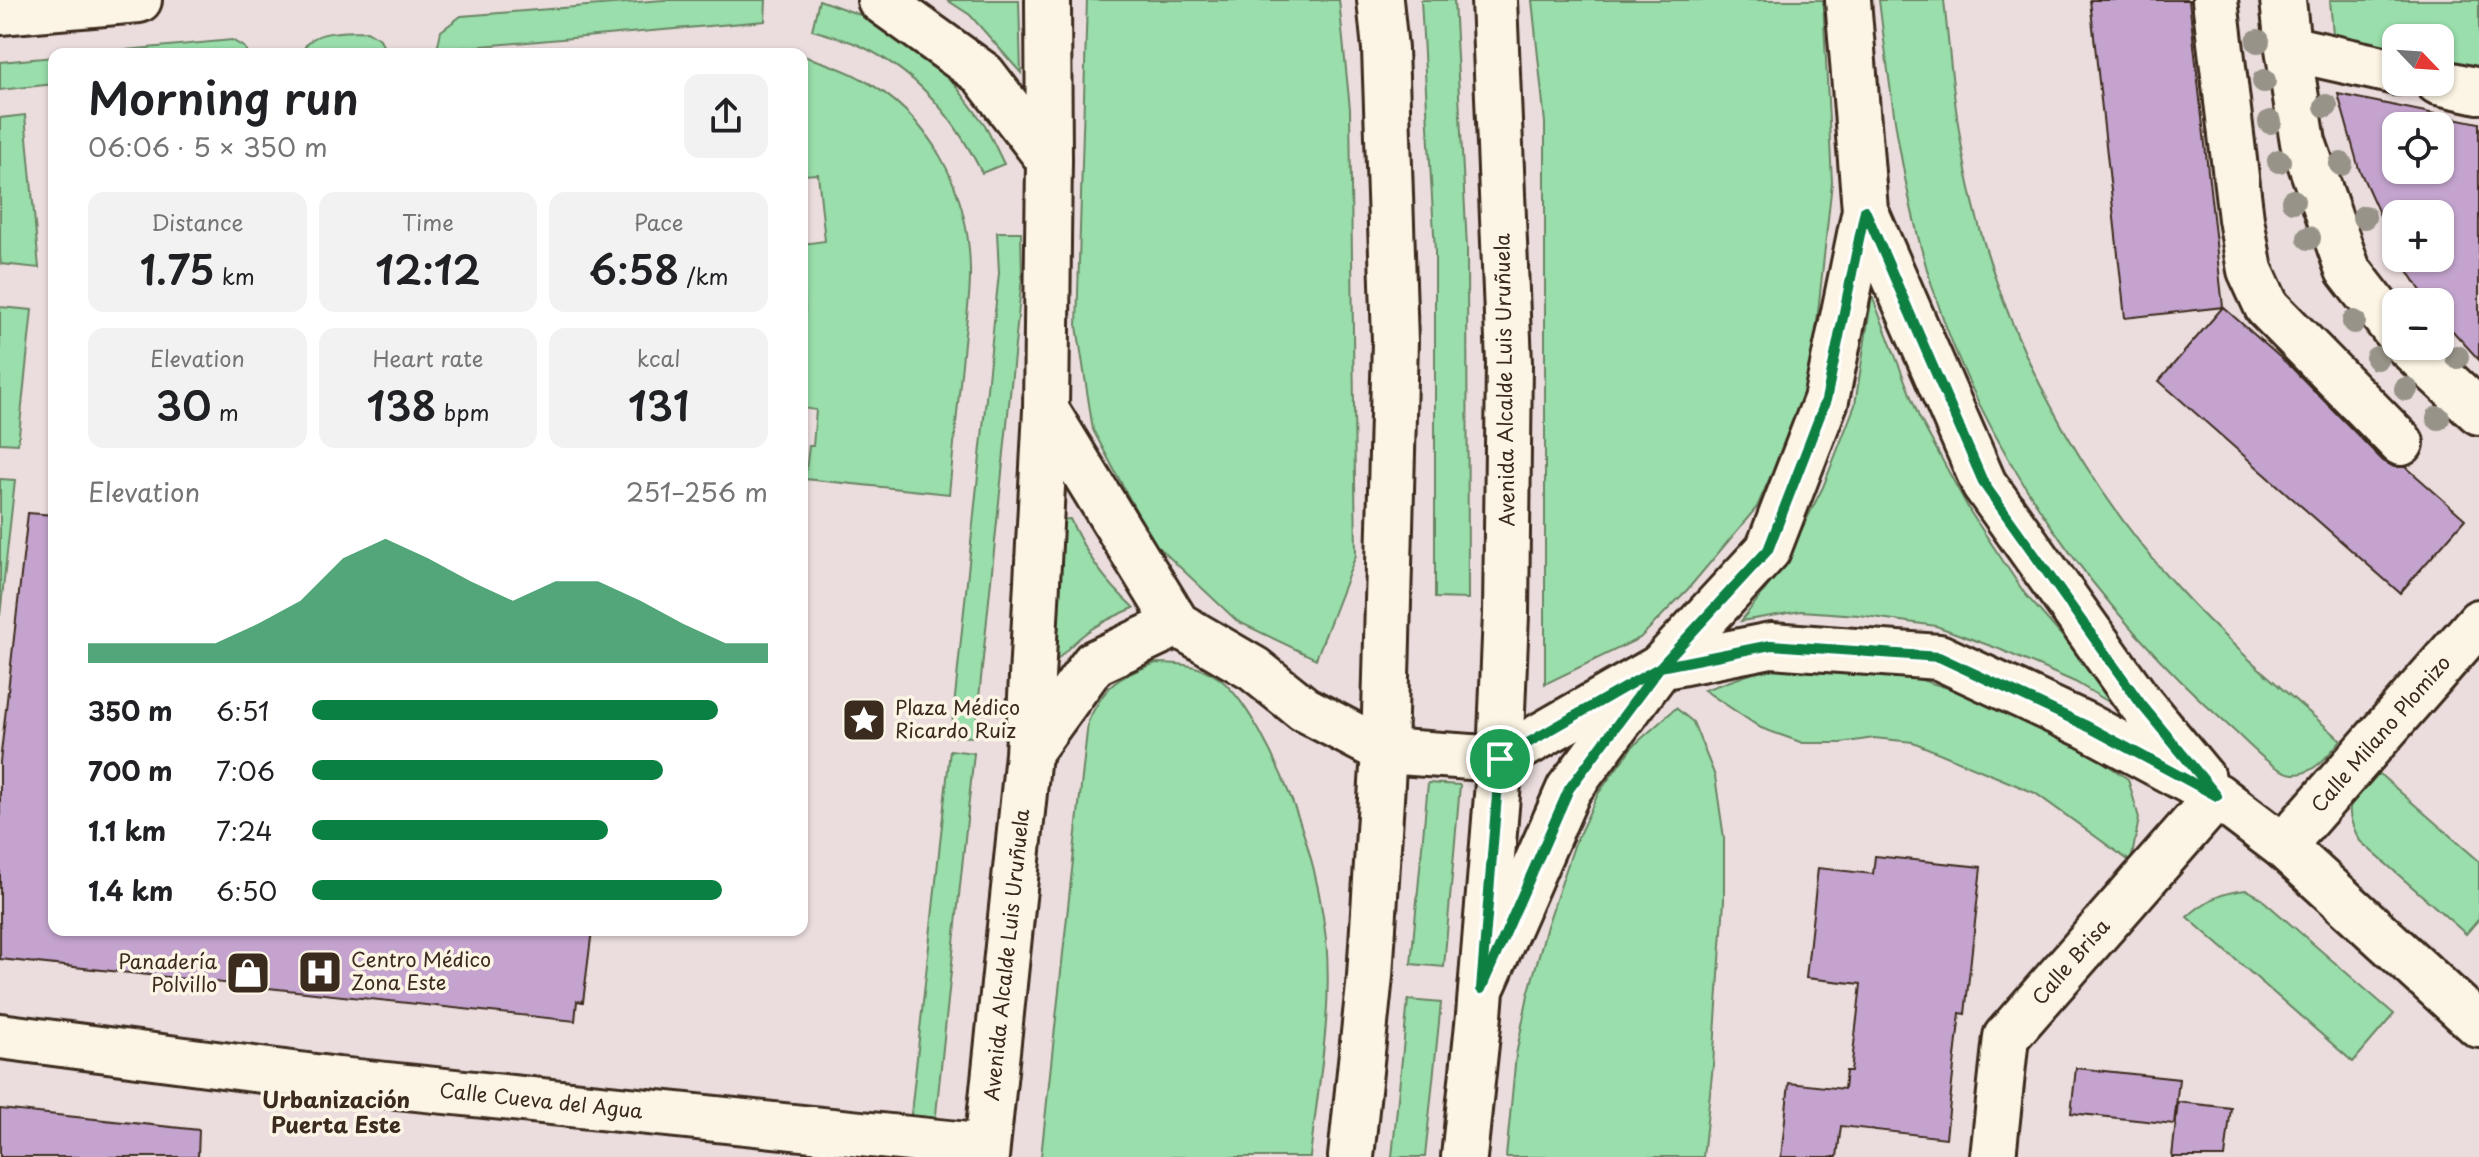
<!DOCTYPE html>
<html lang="en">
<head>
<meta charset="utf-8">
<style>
  :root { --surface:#fff; --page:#f2f2f2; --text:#202124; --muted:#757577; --accent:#0b8043 }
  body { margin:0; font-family:"Playpen Sans",sans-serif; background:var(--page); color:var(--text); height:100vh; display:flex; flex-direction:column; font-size:30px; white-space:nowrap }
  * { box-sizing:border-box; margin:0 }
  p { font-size:26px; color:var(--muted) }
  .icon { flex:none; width:44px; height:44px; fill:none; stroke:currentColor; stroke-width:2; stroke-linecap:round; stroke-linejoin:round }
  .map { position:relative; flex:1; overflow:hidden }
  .side { position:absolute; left:48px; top:48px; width:760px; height:888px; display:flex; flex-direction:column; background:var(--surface); border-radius:16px; box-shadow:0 2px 6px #0004 }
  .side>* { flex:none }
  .needle { width:52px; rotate:115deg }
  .controls { position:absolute; left:2382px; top:24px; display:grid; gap:16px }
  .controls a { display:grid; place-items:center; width:72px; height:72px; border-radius:16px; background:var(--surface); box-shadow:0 2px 6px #0004; font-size:40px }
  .pin { position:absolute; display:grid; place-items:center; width:68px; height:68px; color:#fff; margin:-34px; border:4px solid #fff; border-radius:50%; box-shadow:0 2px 8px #0007 }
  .round { display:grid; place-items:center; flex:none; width:84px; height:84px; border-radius:16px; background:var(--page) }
  .headline { display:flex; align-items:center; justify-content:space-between; height:136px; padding:0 40px }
  h1 { font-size:44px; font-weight:600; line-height:60px }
  .stats { display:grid; grid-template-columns:repeat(3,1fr); gap:12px; height:136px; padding:8px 40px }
  .stats div { display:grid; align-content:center; border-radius:16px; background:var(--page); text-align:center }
  .stats b { font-size:40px; font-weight:600 }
  .stats small { font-size:22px; font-weight:400 }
  .stats p { font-size:22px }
  .chart { height:224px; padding:16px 40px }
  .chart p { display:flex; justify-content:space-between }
  .chart svg { width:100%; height:144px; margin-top:8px; fill:var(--accent); opacity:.7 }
  ul { padding:0 40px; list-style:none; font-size:26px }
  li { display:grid; grid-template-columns:128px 96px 1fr; align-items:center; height:60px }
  li i { height:20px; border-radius:10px; background:var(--accent) }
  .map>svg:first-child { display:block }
</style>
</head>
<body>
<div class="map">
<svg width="2479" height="1157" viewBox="0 0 2479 1157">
  <rect width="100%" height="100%" fill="#ebddde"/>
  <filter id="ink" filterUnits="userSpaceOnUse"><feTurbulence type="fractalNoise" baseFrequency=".0125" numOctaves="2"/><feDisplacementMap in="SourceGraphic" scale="16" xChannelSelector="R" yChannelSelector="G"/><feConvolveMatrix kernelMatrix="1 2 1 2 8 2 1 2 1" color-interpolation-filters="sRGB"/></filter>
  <g filter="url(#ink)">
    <path fill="#99deab" stroke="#6a8464" stroke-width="2" d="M 663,0 L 766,0 L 765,21 L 437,50 L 441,31 L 461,16 Z
      M 819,0 L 866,17 L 910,43 L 952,81 L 985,125 L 1004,164 L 982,173 C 953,115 915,69 854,43 C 840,38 826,34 812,30 Z
      M 947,0 L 1019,0 L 1021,73 L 970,15 Z
      M 1087,0 L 1339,0 L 1350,109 L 1356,555 L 1316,659 L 1237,621 L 1152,541 L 1093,430 L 1077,326 Z
      M 1421,0 L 1454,0 L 1467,247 L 1468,599 L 1435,598 L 1435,252 Z
      M 1532,0 L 1823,0 L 1832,182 L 1810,387 L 1757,507 L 1688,589 L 1640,638 L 1545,684 L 1545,123 Z
      M 1879,0 L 1944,0 C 1950,58 1955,117 1967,175 C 1998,326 2074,472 2177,587 C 2227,643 2285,691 2341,740 C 2329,754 2314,775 2293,774 C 2273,772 2246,741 2231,728 C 2099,611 1988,460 1934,292 C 1903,197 1891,99 1879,0 Z
      M 2330,0 L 2479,0 L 2479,78 L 2440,69 L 2440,38 L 2396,38 L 2396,60 L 2334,46 Z
      M 367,31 L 380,39 L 386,53 L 302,54 C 308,28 346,32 367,31 Z
      M 232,40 L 245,48 L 247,54 L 83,54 Z
      M 803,56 C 823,62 842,68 860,78 C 931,115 969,191 970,269 C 971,297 965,326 963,354 C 958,401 954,447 949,494 L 805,479 L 809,446 L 813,446 L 816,410 L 802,408 L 802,335 L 805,317 L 802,244 L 825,241 L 818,174 L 802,175 L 802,115 L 808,114 Z
      M 54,57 L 54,84 L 0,90 L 0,62 Z
      M 25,115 L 39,268 L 1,264 L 0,256 L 0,118 Z
      M 997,232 L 1021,232 L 1022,277 L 975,737 L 951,736 L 999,273 Z
      M 1872,296 L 1919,417 L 1971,513 L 2025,594 L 2131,715 L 2075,682 L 1999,649 L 1936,626 L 1859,615 L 1801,611 L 1741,621 L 1782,568 L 1823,487 L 1855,405 Z
      M 0,307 L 32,310 L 18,444 L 0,443 Z
      M 0,479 L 15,480 L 0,616 Z
      M 1070,519 C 1087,556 1104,580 1134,608 C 1095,624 1079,634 1052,666 L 1060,520 Z
      M 1156,663 C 1179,663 1201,665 1220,679 C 1237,693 1249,713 1260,732 C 1295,796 1318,866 1326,939 C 1333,1011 1318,1086 1310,1157 L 1041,1157 L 1088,722 C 1105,684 1118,677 1156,663 Z
      M 1825,666 L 1911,677 L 1988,700 L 2072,741 L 2128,779 L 2139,818 L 2131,862 L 2035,793 L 1913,742 L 1874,738 L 1841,743 L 1803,743 L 1761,728 L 1704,690 L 1768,668 Z
      M 1676,708 L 1693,722 L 1715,776 L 1724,838 L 1724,901 L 1713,1065 L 1703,1157 L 1506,1157 L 1516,1055 L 1528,995 L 1547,926 L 1575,843 L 1598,794 L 1632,747 Z
      M 950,750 L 974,753 L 935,1124 L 910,1123 Z
      M 2375,770 L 2479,861 L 2479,919 L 2466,934 L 2360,841 C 2340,805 2351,797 2375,770 Z
      M 1428,783 L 1460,785 L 1444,967 L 1411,964 Z
      M 2247,890 L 2258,896 L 2394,1014 L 2353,1062 L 2187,917 C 2206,900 2222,892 2247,890 Z
      M 1408,1000 L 1441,1003 L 1425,1157 L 1392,1157 Z"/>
    <path fill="#c4a4ce" stroke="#3b2a1e" stroke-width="2" fill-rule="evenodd" d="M 2090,0 L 2189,0 L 2223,307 L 2125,318 Z
      M 2338,94 L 2479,123 L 2479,360 L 2440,317 L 2440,302 L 2428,302 L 2400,258 L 2440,258 L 2440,214 L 2396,214 L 2396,251 L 2359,169 ZM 2396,126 L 2440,126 L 2440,170 L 2396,170 Z
      M 2223,307 L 2291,367 L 2383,461 L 2394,467 L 2406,467 L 2465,519 L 2400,593 L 2159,381 Z
      M 28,513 L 54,515 L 54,930 L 592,930 L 583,1002 L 577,1001 L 575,1021 L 0,959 L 0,762 Z
      M 1875,856 L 1981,867 L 1965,1014 L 1960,1013 L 1946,1138 L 1841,1126 L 1837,1157 L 1781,1157 L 1789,1083 L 1844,1089 L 1846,1071 L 1851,1071 L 1861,984 L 1806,978 L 1818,868 L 1873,874 Z
      M 2076,1068 L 2179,1079 L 2174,1124 L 2071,1113 Z
      M 2178,1102 L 2231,1108 L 2225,1157 L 2172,1157 Z
      M 0,1109 L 199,1130 L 198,1157 L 0,1157 Z"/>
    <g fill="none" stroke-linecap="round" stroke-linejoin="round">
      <g stroke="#3b2a1e" stroke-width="50">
        <path id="street" d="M 880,0 L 983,74 L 1049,160
          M 2215,0 L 2241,219 L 2250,270 L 2267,307 L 2401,443
          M 2283,0 L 2288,48 L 2303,142 L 2348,270 L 2396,332
          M 0,12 L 139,0
          M 2288,48 L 2396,72
          M 2438,82 L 2479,91
          M 2408,346 L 2479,412
          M 1028,754 L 1094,663 L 1177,624
          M 2283,846 L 2479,622
          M 1484,983 L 1569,789 L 1660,667
          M 0,1036 L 338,1080 L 987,1147
          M 986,1157 L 1028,754 L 1046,410
          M 1993,1157 L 2006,1037 L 2217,796"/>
      </g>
      <g stroke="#3b2a1e" stroke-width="50">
        <path id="secondary" d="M 1048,0 L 1049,160 L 1046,410 L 1177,624 L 1254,669 L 1304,709 L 1384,751 L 1500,759 L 1660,667 L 1768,550 L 1826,400 L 1865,210 L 1848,0
          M 1865,210 L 1984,484 L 2141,704 L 2203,779
          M 1660,667 L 1771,645 L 1939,657 L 2085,725 L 2217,796 L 2283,846 L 2479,1025"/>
      </g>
      <g stroke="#3b2a1e" stroke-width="50">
        <path id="primary" d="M 1351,1157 L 1370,976 L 1384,751 L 1395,341 L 1385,49 L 1380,0
          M 1464,1157 L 1479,1015 L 1500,759 L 1506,614 L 1509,363 L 1494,0"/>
      </g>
      <use href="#street" stroke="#fcf5e5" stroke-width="44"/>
      <use href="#secondary" stroke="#fcf5e5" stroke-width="44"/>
      <use href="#primary" stroke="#fcf5e5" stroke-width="44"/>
    </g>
    <g fill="#979388">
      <circle cx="2258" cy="41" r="12"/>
      <circle cx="2264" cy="81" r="12"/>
      <circle cx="2326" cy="106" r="12"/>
      <circle cx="2270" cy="122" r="12"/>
      <circle cx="2279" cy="161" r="12"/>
      <circle cx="2341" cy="164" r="12"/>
      <circle cx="2293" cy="201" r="12"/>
      <circle cx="2364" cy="217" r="12"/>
      <circle cx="2309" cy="238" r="12"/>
      <circle cx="2354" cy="322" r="12"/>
      <circle cx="2457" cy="357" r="12"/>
      <circle cx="2377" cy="358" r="12"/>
      <circle cx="2406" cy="389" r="12"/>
      <circle cx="2438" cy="418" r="12"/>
    </g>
  </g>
  <g fill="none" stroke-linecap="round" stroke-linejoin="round" filter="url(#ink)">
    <g stroke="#fff" stroke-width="16">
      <path id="route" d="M 1500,759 L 1481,989 L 1569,789 L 1660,667 L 1771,645 L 1939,657 L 2085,725 L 2217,796 L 2141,704 L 1984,484 L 1865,210 L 1826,400 L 1768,550 L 1660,667 L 1500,759"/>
    </g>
    <use href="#route" stroke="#0b8043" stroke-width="10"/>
  </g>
  <defs>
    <g id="sight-square" transform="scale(2.3)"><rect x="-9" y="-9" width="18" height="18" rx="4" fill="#3b2a1e" stroke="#fcf5e5"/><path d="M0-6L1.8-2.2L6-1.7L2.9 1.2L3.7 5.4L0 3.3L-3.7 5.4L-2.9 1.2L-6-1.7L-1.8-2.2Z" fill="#fff"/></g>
    <g id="hospital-square" transform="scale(2.3)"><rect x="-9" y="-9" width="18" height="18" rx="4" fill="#3b2a1e" stroke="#fcf5e5"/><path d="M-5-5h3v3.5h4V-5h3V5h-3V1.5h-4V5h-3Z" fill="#fff"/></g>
    <g id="shop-square" transform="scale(2.3)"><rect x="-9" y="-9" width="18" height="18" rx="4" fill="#3b2a1e" stroke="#fcf5e5"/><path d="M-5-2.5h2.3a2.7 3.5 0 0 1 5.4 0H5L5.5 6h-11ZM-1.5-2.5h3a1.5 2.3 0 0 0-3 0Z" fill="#fff"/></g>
  </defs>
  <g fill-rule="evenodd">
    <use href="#sight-square" x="864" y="720"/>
    <use href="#hospital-square" x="320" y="972"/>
    <use href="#shop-square" x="248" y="973"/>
  </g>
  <g text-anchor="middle" stroke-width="7" stroke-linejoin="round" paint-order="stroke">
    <g font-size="20" fill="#3b2a1e" stroke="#fcf5e5">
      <text transform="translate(1505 380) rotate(-91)" y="7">Avenida Alcalde Luis Uruñuela</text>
      <text transform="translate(2381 734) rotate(-49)" y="7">Calle Milano Plomizo</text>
      <text transform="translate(1007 955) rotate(-84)" y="7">Avenida Alcalde Luis Uruñuela</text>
      <text transform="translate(2071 962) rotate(-49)" y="7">Calle Brisa</text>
      <text transform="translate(541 1101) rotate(6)" y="7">Calle Cueva del Agua</text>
    </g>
    <g font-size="20" fill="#3b2a1e" stroke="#fcf5e5" text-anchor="start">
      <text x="895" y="715">Plaza Médico<tspan x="895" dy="23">Ricardo Ruiz</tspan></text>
      <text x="351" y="967">Centro Médico<tspan x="351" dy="23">Zona Este</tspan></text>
      <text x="217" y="969" text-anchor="end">Panadería<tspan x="217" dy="23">Polvillo</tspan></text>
    </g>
    <g font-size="22" font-weight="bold" fill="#3b2a1e" stroke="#fcf5e5">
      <text x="336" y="1108">Urbanización<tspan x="336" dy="25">Puerta Este</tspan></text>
    </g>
  </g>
</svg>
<div class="controls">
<a><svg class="needle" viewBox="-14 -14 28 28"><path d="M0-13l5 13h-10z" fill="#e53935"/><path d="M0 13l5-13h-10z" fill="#757577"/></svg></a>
<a><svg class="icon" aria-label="locate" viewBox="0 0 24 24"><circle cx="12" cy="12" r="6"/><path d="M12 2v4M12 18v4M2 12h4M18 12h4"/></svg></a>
<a>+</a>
<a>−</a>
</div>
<div class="pin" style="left:1500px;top:759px;background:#1e9e55"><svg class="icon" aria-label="arrive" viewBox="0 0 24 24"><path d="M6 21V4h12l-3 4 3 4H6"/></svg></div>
<section class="side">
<div class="headline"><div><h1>Morning run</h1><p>06:06 · 5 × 350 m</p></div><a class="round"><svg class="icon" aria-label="share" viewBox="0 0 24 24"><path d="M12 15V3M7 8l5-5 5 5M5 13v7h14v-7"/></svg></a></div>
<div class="stats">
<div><p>Distance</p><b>1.75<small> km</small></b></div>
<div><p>Time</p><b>12:12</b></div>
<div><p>Pace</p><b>6:58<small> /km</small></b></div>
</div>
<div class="stats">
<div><p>Elevation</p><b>30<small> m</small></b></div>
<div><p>Heart rate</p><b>138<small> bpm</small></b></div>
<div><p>kcal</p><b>131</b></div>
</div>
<div class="chart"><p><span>Elevation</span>251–256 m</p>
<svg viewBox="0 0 160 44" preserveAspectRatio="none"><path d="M0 44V38L10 38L20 38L30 38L40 32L50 25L60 12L70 6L80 12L90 19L100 25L110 19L120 19L130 25L140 32L150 38L160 38V44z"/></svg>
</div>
<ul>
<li><b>350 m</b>6:51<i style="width:89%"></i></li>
<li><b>700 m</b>7:06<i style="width:77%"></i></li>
<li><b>1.1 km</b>7:24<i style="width:65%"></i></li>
<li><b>1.4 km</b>6:50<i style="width:90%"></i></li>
</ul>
</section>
</div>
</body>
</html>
